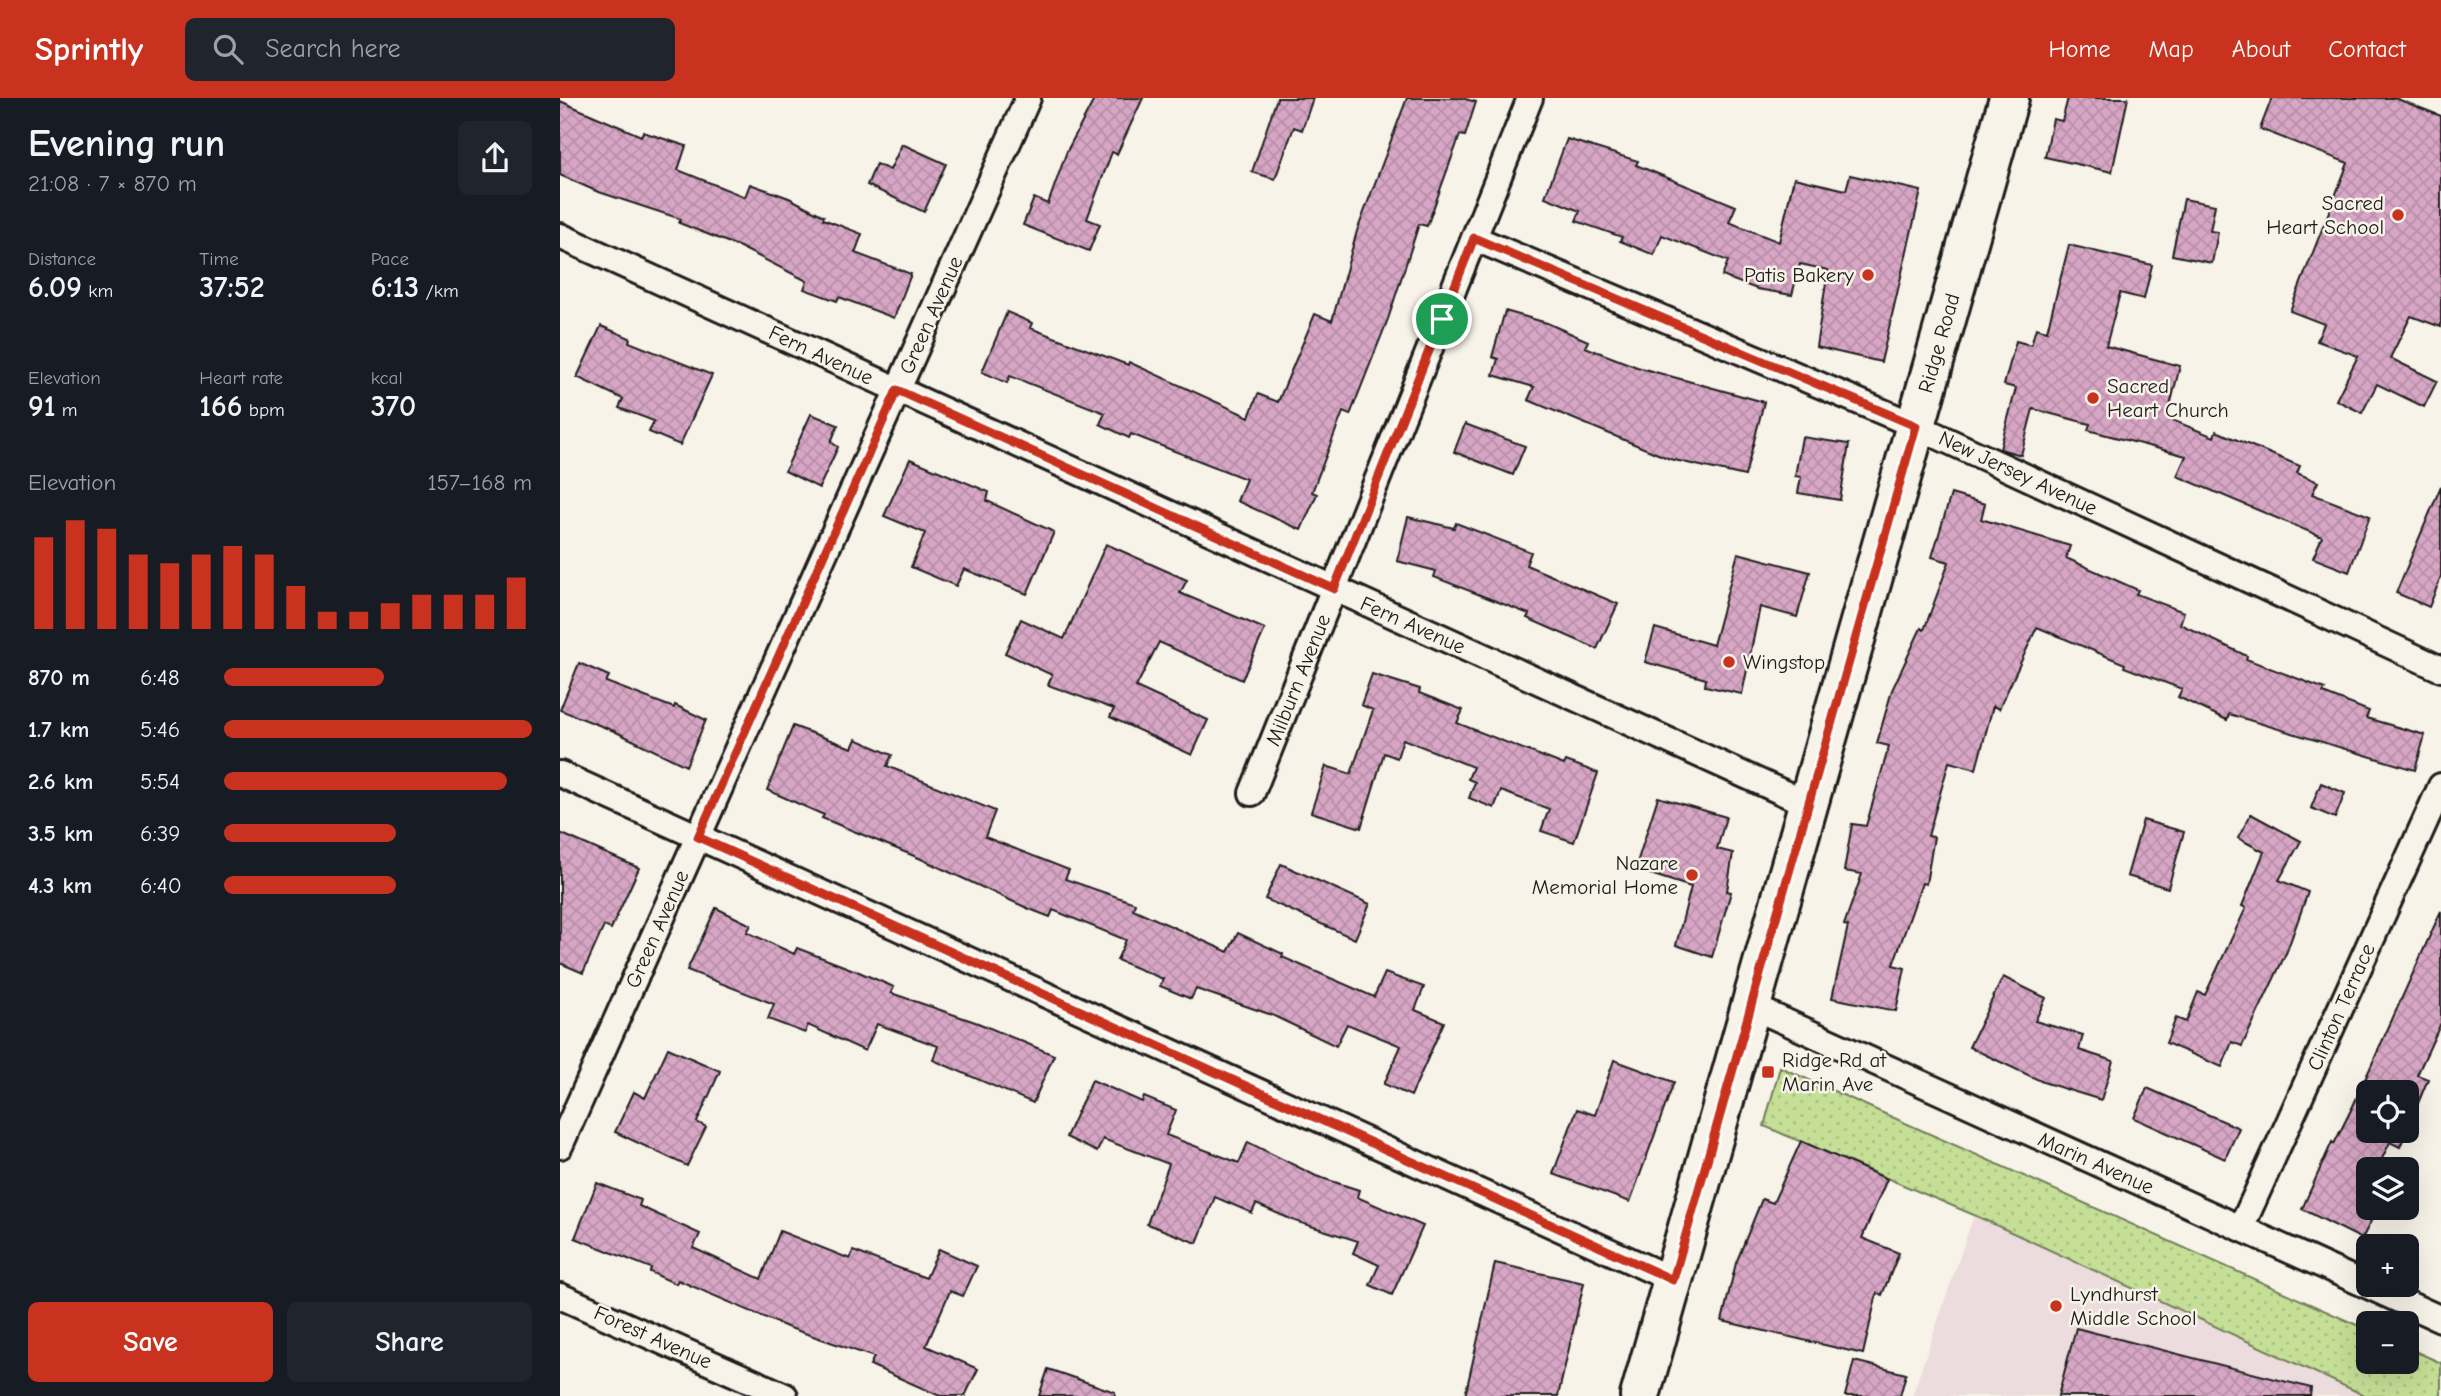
<!DOCTYPE html>
<html lang="en">
<head>
<meta charset="utf-8">
<style>
  :root { --surface:#171b24; --page:#20242c; --text:#f1f3f6; --muted:#9ea1a6; --accent:#c8321e }
  body { margin:0; font-family:"Comic Neue",sans-serif; background:var(--page); color:var(--text); height:100vh; display:flex; flex-direction:column; font-size:26px; white-space:nowrap }
  * { box-sizing:border-box; margin:0 }
  p { font-size:23px; color:var(--muted) }
  .icon { flex:none; width:38px; height:38px; fill:none; stroke:currentColor; stroke-width:2; stroke-linecap:round; stroke-linejoin:round }
  .map { position:relative; flex:1; overflow:hidden }
  .panel { display:flex; flex-direction:column; background:var(--surface); width:560px }
  .panel>* { flex:none }
  .fabs { position:absolute; left:1796px; top:982px; display:grid; gap:14px }
  .fabs a { display:grid; place-items:center; width:63px; height:63px; border-radius:10px; background:var(--surface); box-shadow:0 7px 28px #0002; font-size:35px }
  .pin { position:absolute; display:grid; place-items:center; width:60px; height:60px; color:#fff; margin:-30px; border:4px solid #fff; border-radius:50%; box-shadow:0 2px 7px #0007 }
  .round { display:grid; place-items:center; flex:none; width:74px; height:74px; border-radius:10px; background:var(--page) }
  .headline { display:flex; align-items:center; justify-content:space-between; height:119px; padding:0 28px }
  h1 { font-size:38px; font-weight:700; line-height:52px }
  .figures { display:grid; grid-template-columns:repeat(3,1fr); gap:10px; height:119px; padding:7px 28px }
  .figures div { display:grid; align-content:center }
  .figures b { font-size:30px; font-weight:700 }
  .figures small { font-size:19px; font-weight:400 }
  .figures p { font-size:19px }
  .chart { height:196px; padding:14px 28px }
  .chart p { display:flex; justify-content:space-between }
  .chart svg { width:100%; height:126px; margin-top:7px; stroke:var(--accent); stroke-width:6 }
  .cta { display:flex; gap:14px; margin-top:auto; padding:14px 28px }
  .cta a { flex:1; height:80px; border-radius:10px; background:var(--accent); color:#fff; font-size:28px; font-weight:700; line-height:80px; text-align:center }
  .cta a+a { background:var(--page); color:var(--text) }
  ul { padding:0 28px; list-style:none; font-size:23px }
  li { display:grid; grid-template-columns:112px 84px 1fr; align-items:center; height:52px }
  li i { height:18px; border-radius:9px; background:var(--accent) }
  header { display:flex; align-items:center; gap:42px; box-sizing:border-box; height:98px; padding:0 35px; background:var(--accent); color:#fff }
  header strong { font-size:33px }
  nav { display:flex; gap:38px; margin-inline-start:auto; font-size:24px }
  .search { width:490px; height:63px; background:var(--page); display:flex; align-items:center; gap:18px; box-sizing:border-box; padding:0 24px; border-radius:10px; color:var(--muted); font-size:26px }
  main { display:flex; flex:1; min-height:0 }
  .map>svg:first-child { display:block }
</style>
</head>
<body>
<header>
<strong>Sprintly</strong>
<div class="search"><svg class="icon" aria-label="search" viewBox="0 0 24 24"><circle cx="10" cy="10" r="6"/><path d="M15 15l6 6"/></svg>Search here</div>
<nav><a>Home</a><a>Map</a><a>About</a><a>Contact</a></nav>
</header>
<main>
<section class="panel">
<div class="headline"><div><h1>Evening run</h1><p>21:08 · 7 × 870 m</p></div><a class="round"><svg class="icon" aria-label="share" viewBox="0 0 24 24"><path d="M12 15V3M7 8l5-5 5 5M5 13v7h14v-7"/></svg></a></div>
<div class="figures">
<div><p>Distance</p><b>6.09<small> km</small></b></div>
<div><p>Time</p><b>37:52</b></div>
<div><p>Pace</p><b>6:13<small> /km</small></b></div>
</div>
<div class="figures">
<div><p>Elevation</p><b>91<small> m</small></b></div>
<div><p>Heart rate</p><b>166<small> bpm</small></b></div>
<div><p>kcal</p><b>370</b></div>
</div>
<div class="chart"><p><span>Elevation</span>157–168 m</p>
<svg viewBox="0 0 160 44" preserveAspectRatio="none"><path d="M5 44V12M15 44V6M25 44V9M35 44V18M45 44V21M55 44V18M65 44V15M75 44V18M85 44V29M95 44V38M105 44V38M115 44V35M125 44V32M135 44V32M145 44V32M155 44V26"/></svg>
</div>
<ul>
<li><b>870 m</b>6:48<i style="width:52%"></i></li>
<li><b>1.7 km</b>5:46<i style="width:100%"></i></li>
<li><b>2.6 km</b>5:54<i style="width:92%"></i></li>
<li><b>3.5 km</b>6:39<i style="width:56%"></i></li>
<li><b>4.3 km</b>6:40<i style="width:56%"></i></li>
</ul>
<div class="cta"><a>Save</a><a>Share</a></div>
</section>
<div class="map">
<svg width="1881" height="1298" viewBox="0 0 1881 1298">
  <defs>
    <pattern id="grass-dots" width="8" height="8" patternUnits="userSpaceOnUse" patternTransform="scale(1.75)"><rect width="8" height="8" fill="#c5df96"/><path d="M2 2h.1M6 6h.1" fill="none" stroke="#a9bf81" stroke-width="1.8" stroke-linecap="round"/></pattern>
    <pattern id="building-cross-hatch" width="8" height="8" patternUnits="userSpaceOnUse" patternTransform="scale(1.75)"><rect width="8" height="8" fill="#d7a6c4"/><path d="M0 0l8 8M0 8l8-8" fill="none" stroke="#b88ea8"/></pattern>
  </defs>
  <rect width="100%" height="100%" fill="#f7f3e8"/>
  <filter id="ink" filterUnits="userSpaceOnUse"><feTurbulence type="fractalNoise" baseFrequency=".0143" numOctaves="2"/><feDisplacementMap in="SourceGraphic" scale="14" xChannelSelector="R" yChannelSelector="G"/><feConvolveMatrix kernelMatrix="1 2 1 2 8 2 1 2 1" color-interpolation-filters="sRGB"/></filter>
  <g filter="url(#ink)">
    <path fill="#eddcdd" d="M 1414,1117 L 1806,1298 L 1352,1298 Z"/>
    <path fill="url(#grass-dots)" stroke="#707e59" stroke-width="2" d="M 1220,969 L 1808,1232 L 1808,1264 L 1846,1264 L 1846,1249 L 1881,1265 L 1881,1298 L 1806,1298 L 1414,1117 L 1204,1028 Z"/>
    <path fill="url(#building-cross-hatch)" stroke="#1c1c1c" stroke-width="2" fill-rule="evenodd" d="M 535,0 L 583,0 L 557,56 L 552,54 L 527,121 L 540,126 L 529,153 L 463,127 L 474,100 L 488,106 L 507,53 Z
      M 717,0 L 753,0 L 742,32 L 734,29 L 715,81 L 692,74 Z
      M 847,0 L 902,0 L 916,4 L 905,38 L 900,37 L 867,128 L 859,126 L 828,221 L 790,317 L 783,314 L 752,394 L 757,396 L 741,432 L 677,403 L 686,381 L 571,336 L 569,340 L 540,326 L 545,315 L 450,278 L 447,285 L 422,274 L 447,214 L 472,225 L 470,230 L 568,267 L 569,264 L 689,319 L 698,296 L 718,304 L 755,216 L 772,223 L 797,133 Z
      M 1508,0 L 1568,0 L 1552,74 L 1485,59 L 1493,21 L 1502,23 Z
      M 1712,0 L 1835,0 L 1881,18 L 1881,229 L 1851,218 L 1830,260 L 1877,283 L 1864,309 L 1817,286 L 1802,315 L 1776,302 L 1798,258 L 1757,243 L 1764,226 L 1730,213 L 1788,65 L 1700,31 Z
      M 0,3 L 81,38 L 83,34 L 126,48 L 118,72 L 185,99 L 190,86 L 229,100 L 264,118 L 263,121 L 302,136 L 295,155 L 351,176 L 334,220 L 279,199 L 277,203 L 244,191 L 247,183 L 180,149 L 119,125 L 121,121 L 36,93 L 0,77 Z
      M 1007,41 L 1078,63 L 1076,67 L 1176,108 L 1169,124 L 1219,144 L 1234,80 L 1286,92 L 1290,77 L 1361,93 L 1321,264 L 1256,249 L 1268,172 L 1240,166 L 1232,197 L 1197,191 L 1162,178 L 1168,163 L 1102,137 L 1094,157 L 1060,143 L 1062,139 L 1016,123 L 1020,113 L 985,99 Z
      M 342,46 L 386,66 L 364,114 L 307,87 L 316,66 L 330,72 Z
      M 1624,101 L 1655,107 L 1650,133 L 1658,134 L 1652,165 L 1612,157 Z
      M 1509,147 L 1592,167 L 1584,201 L 1560,195 L 1546,248 L 1620,268 L 1607,320 L 1654,339 L 1656,333 L 1740,368 L 1737,375 L 1758,384 L 1752,396 L 1810,418 L 1789,474 L 1753,460 L 1762,439 L 1617,378 L 1626,358 L 1528,332 L 1530,326 L 1473,311 L 1461,357 L 1440,351 L 1456,290 L 1444,287 L 1456,243 L 1471,247 L 1476,230 L 1487,233 Z
      M 945,213 L 987,225 L 1028,243 L 1025,249 L 1077,269 L 1204,304 L 1185,378 L 1110,361 L 968,302 L 974,289 L 933,277 L 938,261 L 932,259 Z
      M 41,228 L 70,240 L 69,244 L 152,277 L 120,347 L 89,334 L 94,323 L 59,310 L 63,301 L 17,279 Z
      M 251,316 L 278,327 L 271,344 L 278,349 L 259,390 L 225,373 Z
      M 905,326 L 965,348 L 953,377 L 894,354 Z
      M 1242,339 L 1289,346 L 1280,402 L 1238,395 L 1241,379 L 1235,378 Z
      M 350,361 L 429,394 L 427,403 L 494,434 L 467,496 L 404,471 L 396,488 L 351,469 L 365,435 L 324,418 Z
      M 1881,388 L 1881,479 L 1869,509 L 1836,495 Z
      M 1391,396 L 1425,406 L 1421,421 L 1510,448 L 1506,460 L 1578,492 L 1576,496 L 1624,514 L 1620,526 L 1687,558 L 1686,561 L 1765,591 L 1763,595 L 1809,613 L 1806,620 L 1865,637 L 1855,672 L 1669,616 L 1667,622 L 1618,599 L 1622,591 L 1564,569 L 1565,566 L 1477,529 L 1439,611 L 1433,608 L 1416,671 L 1389,664 L 1368,738 L 1374,739 L 1366,786 L 1362,785 L 1333,867 L 1345,870 L 1336,913 L 1272,900 L 1288,828 L 1284,827 L 1302,776 L 1284,773 L 1292,726 L 1306,728 L 1329,648 L 1317,645 L 1332,592 L 1361,530 L 1364,532 L 1389,464 L 1372,459 Z
      M 848,419 L 894,430 L 896,425 L 971,454 L 966,467 L 1058,506 L 1037,551 L 967,520 L 969,516 L 874,479 L 876,473 L 837,463 Z
      M 546,446 L 627,482 L 620,495 L 705,531 L 682,582 L 599,544 L 576,589 L 648,622 L 632,657 L 550,619 L 554,611 L 488,587 L 492,577 L 445,555 L 461,521 L 504,541 Z
      M 1178,455 L 1250,474 L 1237,519 L 1200,509 L 1182,596 L 1145,588 L 1146,581 L 1085,564 L 1095,530 L 1153,547 Z
      M 19,565 L 49,578 L 46,584 L 114,610 L 115,607 L 146,622 L 126,668 L 54,633 L 0,612 Z
      M 812,576 L 860,591 L 859,595 L 903,612 L 897,625 L 1004,667 L 1006,663 L 1038,675 L 1014,744 L 981,733 L 989,711 L 941,693 L 934,710 L 909,700 L 915,684 L 908,681 L 913,669 L 843,641 L 837,660 L 824,655 L 801,730 L 751,714 L 766,668 L 791,676 L 813,612 L 801,607 Z
      M 233,628 L 292,650 L 296,641 L 332,657 L 327,668 L 435,713 L 425,739 L 509,772 L 505,781 L 575,805 L 573,811 L 668,854 L 678,835 L 723,856 L 722,859 L 814,899 L 825,875 L 864,889 L 855,912 L 884,924 L 851,998 L 824,986 L 841,948 L 787,926 L 776,948 L 712,917 L 636,891 L 631,901 L 600,888 L 603,881 L 557,862 L 566,842 L 493,812 L 490,819 L 467,810 L 359,760 L 262,720 L 264,717 L 207,692 Z
      M 1761,685 L 1785,695 L 1775,720 L 1751,710 Z
      M 1098,699 L 1166,719 L 1157,751 L 1173,755 L 1167,793 L 1171,794 L 1152,859 L 1116,847 L 1131,789 L 1075,771 Z
      M 1691,716 L 1741,743 L 1719,782 L 1748,794 L 1727,853 L 1682,948 L 1672,944 L 1662,969 L 1606,945 L 1616,920 L 1626,924 L 1638,894 L 1645,897 L 1686,810 L 1682,808 L 1704,754 L 1678,740 Z
      M 1583,722 L 1624,734 L 1608,790 L 1567,778 Z
      M 0,735 L 79,770 L 51,831 L 44,828 L 23,875 L 0,865 Z
      M 721,766 L 810,806 L 795,841 L 705,801 Z
      M 156,810 L 191,827 L 187,834 L 234,856 L 237,850 L 299,874 L 334,889 L 331,895 L 418,925 L 494,957 L 473,1005 L 373,962 L 378,948 L 317,926 L 305,953 L 248,927 L 245,935 L 208,921 L 214,906 L 127,872 Z
      M 1881,813 L 1881,925 L 1857,977 L 1868,981 L 1840,1049 L 1830,1044 L 1817,1071 L 1808,1071 L 1808,1110 L 1817,1111 L 1802,1141 L 1742,1111 L 1772,1044 L 1774,1046 L 1793,1008 ZM 1808,994 L 1846,994 L 1846,1032 L 1808,1032 Z
      M 1443,879 L 1486,900 L 1475,923 L 1523,937 L 1519,952 L 1553,963 L 1541,1002 L 1483,984 L 1409,949 Z
      M 108,950 L 160,973 L 137,1024 L 146,1029 L 127,1068 L 55,1034 L 74,994 L 85,1000 Z
      M 1054,962 L 1114,984 L 1070,1104 L 993,1076 L 1017,1011 L 1035,1017 Z
      M 532,982 L 582,1004 L 584,999 L 616,1012 L 606,1037 L 679,1065 L 688,1044 L 756,1078 L 799,1092 L 797,1099 L 863,1128 L 832,1197 L 810,1187 L 819,1167 L 793,1155 L 798,1143 L 735,1123 L 696,1106 L 692,1115 L 655,1099 L 637,1145 L 587,1126 L 609,1066 L 543,1041 L 537,1054 L 506,1039 Z
      M 1587,990 L 1679,1030 L 1665,1061 L 1574,1020 Z
      M 1241,1043 L 1327,1081 L 1302,1140 L 1339,1155 L 1322,1197 L 1317,1195 L 1303,1256 L 1162,1223 L 1176,1165 L 1202,1101 L 1213,1105 Z
      M 37,1085 L 81,1102 L 79,1108 L 140,1136 L 133,1150 L 201,1181 L 220,1133 L 290,1161 L 293,1153 L 366,1180 L 379,1151 L 417,1168 L 403,1198 L 390,1193 L 366,1248 L 418,1271 L 405,1298 L 380,1298 L 310,1267 L 314,1259 L 227,1229 L 118,1182 L 116,1186 L 90,1174 L 91,1170 L 15,1140 Z
      M 935,1165 L 1024,1185 L 998,1298 L 905,1298 Z
      M 1516,1230 L 1751,1290 L 1750,1298 L 1498,1298 Z
      M 1294,1263 L 1346,1276 L 1340,1298 L 1285,1298 Z
      M 488,1271 L 555,1294 L 555,1298 L 479,1298 Z"/>
    <g fill="none" stroke-linecap="round" stroke-linejoin="round">
      <g stroke="#1c1c1c" stroke-width="30">
        <path id="street" d="M 0,138 L 1248,706
          M 914,140 L 1356,328 L 1881,571
          M 0,676 L 1113,1182
          M 692,695 L 970,0
          M 1191,908 L 1881,1221
          M 0,1048 L 468,0
          M 1681,1130 L 1881,688
          M 0,1198 L 225,1298"/>
      </g>
      <g stroke="#1c1c1c" stroke-width="44">
        <path id="primary" d="M 1080,1298 L 1449,0"/>
      </g>
      <use href="#street" stroke="#f7f3e8" stroke-width="24"/>
      <use href="#primary" stroke="#f7f3e8" stroke-width="38"/>
    </g>
  </g>
  <g fill="none" stroke-linecap="round" stroke-linejoin="round" filter="url(#ink)">
    <g stroke="#fff" stroke-width="14">
      <path id="route" d="M 914,140 L 1356,328 L 1113,1182 L 138,739 L 337,292 L 774,491 Z"/>
    </g>
    <use href="#route" stroke="#c8321e" stroke-width="9"/>
  </g>
  <g fill="#c8321e" stroke="#f7f3e8" stroke-width="2.5">
    <circle cx="1838" cy="117" r="7"/>
    <circle cx="1308" cy="177" r="7"/>
    <circle cx="1533" cy="300" r="7"/>
    <circle cx="1169" cy="564" r="7"/>
    <circle cx="1132" cy="777" r="7"/>
    <rect x="1201" y="967" width="14" height="14" rx="3.5"/>
    <circle cx="1496" cy="1208" r="7"/>
  </g>
  <g text-anchor="middle" stroke-width="5" stroke-linejoin="round" paint-order="stroke">
    <g font-size="21" fill="#1c1c1c" stroke="#f7f3e8" text-anchor="start">
      <text x="1824" y="112" text-anchor="end">Sacred<tspan x="1824" dy="24">Heart School</tspan></text>
      <text x="1294" y="184" text-anchor="end">Patis Bakery</text>
      <text x="1547" y="295">Sacred<tspan x="1547" dy="24">Heart Church</tspan></text>
      <text x="1183" y="571">Wingstop</text>
      <text x="1118" y="772" text-anchor="end">Nazare<tspan x="1118" dy="24">Memorial Home</tspan></text>
      <text x="1222" y="969">Ridge Rd at<tspan x="1222" dy="24">Marin Ave</tspan></text>
      <text x="1510" y="1203">Lyndhurst<tspan x="1510" dy="24">Middle School</tspan></text>
    </g>
    <g font-size="21" fill="#1c1c1c" stroke="#f7f3e8">
      <text transform="translate(371 217) rotate(-66)" y="7">Green Avenue</text>
      <text transform="translate(1379 245) rotate(-74)" y="7">Ridge Road</text>
      <text transform="translate(261 257) rotate(25)" y="7">Fern Avenue</text>
      <text transform="translate(1458 375) rotate(25)" y="7">New Jersey Avenue</text>
      <text transform="translate(853 527) rotate(24)" y="7">Fern Avenue</text>
      <text transform="translate(738 582) rotate(-68)" y="7">Milburn Avenue</text>
      <text transform="translate(97 831) rotate(-66)" y="7">Green Avenue</text>
      <text transform="translate(1781 909) rotate(-66)" y="7">Clinton Terrace</text>
      <text transform="translate(1536 1065) rotate(24)" y="7">Marin Avenue</text>
      <text transform="translate(93 1239) rotate(24)" y="7">Forest Avenue</text>
    </g>
  </g>
</svg>
<div class="fabs">
<a><svg class="icon" aria-label="locate" viewBox="0 0 24 24"><circle cx="12" cy="12" r="6"/><path d="M12 2v4M12 18v4M2 12h4M18 12h4"/></svg></a>
<a><svg class="icon" aria-label="layers" viewBox="0 0 24 24"><path d="M12 4l9 5-9 5-9-5zM3 14l9 5 9-5"/></svg></a>
<a>+</a>
<a>−</a>
</div>
<div class="pin" style="left:882px;top:221px;background:#1e9e55"><svg class="icon" aria-label="arrive" viewBox="0 0 24 24"><path d="M6 21V4h12l-3 4 3 4H6"/></svg></div>
</div>
</main>
</body>
</html>
